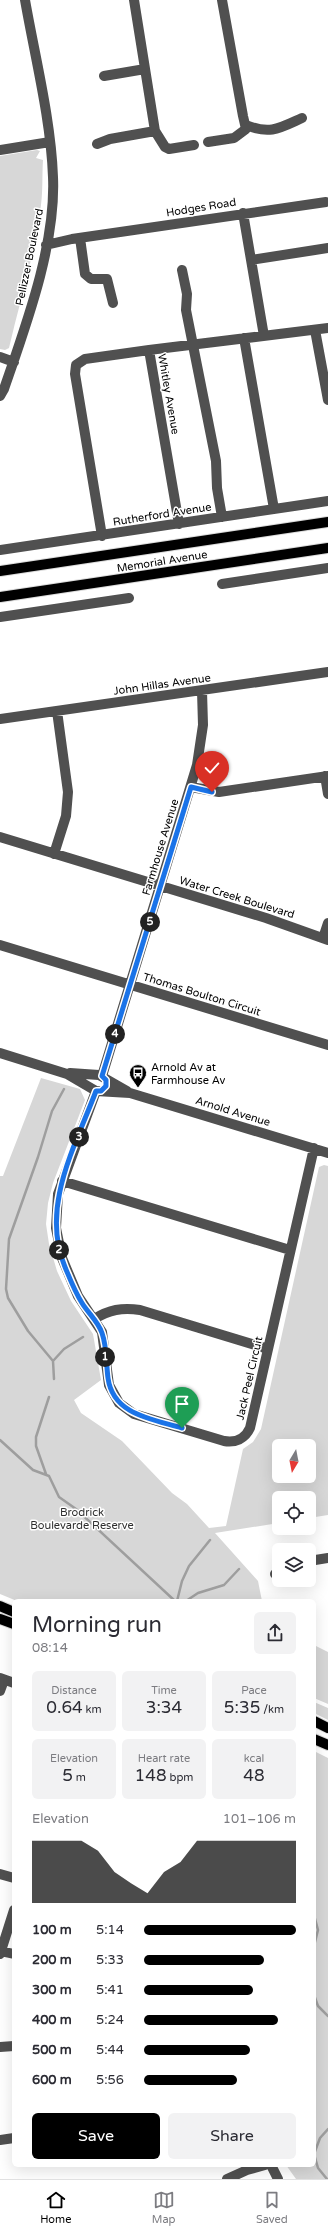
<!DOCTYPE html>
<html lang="en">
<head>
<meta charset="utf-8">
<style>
  :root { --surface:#fff; --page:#f2f2f3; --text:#2b2b33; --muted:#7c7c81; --line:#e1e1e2; --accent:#000 }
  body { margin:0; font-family:"Varela Round",sans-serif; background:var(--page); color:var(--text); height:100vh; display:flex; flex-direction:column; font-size:15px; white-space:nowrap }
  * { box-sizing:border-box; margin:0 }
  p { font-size:13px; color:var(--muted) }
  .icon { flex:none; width:22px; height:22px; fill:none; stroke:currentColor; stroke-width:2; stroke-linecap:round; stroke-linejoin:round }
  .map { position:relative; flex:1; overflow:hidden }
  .drawer { position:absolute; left:12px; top:1599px; width:304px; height:568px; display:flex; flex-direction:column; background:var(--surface); border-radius:6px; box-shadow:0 4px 16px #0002 }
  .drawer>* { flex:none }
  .needle { width:26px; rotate:190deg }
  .tools { position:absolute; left:272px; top:1439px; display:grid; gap:8px }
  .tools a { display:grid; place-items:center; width:44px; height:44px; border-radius:6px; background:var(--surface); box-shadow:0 4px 16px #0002; font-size:20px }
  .pin { position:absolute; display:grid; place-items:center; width:34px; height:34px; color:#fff; margin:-41px -17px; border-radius:50% 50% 50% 0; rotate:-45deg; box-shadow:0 0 4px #0007 }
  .pin .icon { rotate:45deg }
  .km { position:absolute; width:20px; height:20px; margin:-10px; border-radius:50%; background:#222; color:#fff; font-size:11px; line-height:20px; text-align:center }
  .round { display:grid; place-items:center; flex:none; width:42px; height:42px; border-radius:6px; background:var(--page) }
  .overview { display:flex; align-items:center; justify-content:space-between; height:68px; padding:0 20px }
  h1 { font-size:22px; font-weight:600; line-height:30px }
  .metrics { display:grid; grid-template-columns:repeat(3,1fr); gap:6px; height:68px; padding:4px 20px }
  .metrics div { display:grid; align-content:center; border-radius:6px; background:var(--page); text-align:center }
  .metrics b { font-size:17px; font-weight:600 }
  .metrics small { font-size:11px; font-weight:400 }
  .metrics p { font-size:11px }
  .chart { height:112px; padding:8px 20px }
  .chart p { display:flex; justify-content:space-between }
  .chart svg { width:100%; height:72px; margin-top:4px; fill:var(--accent); opacity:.7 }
  .button { display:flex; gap:8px; margin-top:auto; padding:8px 20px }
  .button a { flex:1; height:46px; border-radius:6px; background:var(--accent); color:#fff; font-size:16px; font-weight:600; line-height:46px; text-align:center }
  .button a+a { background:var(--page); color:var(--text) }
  ul { padding:0 20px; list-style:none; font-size:13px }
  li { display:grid; grid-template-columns:64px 48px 1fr; align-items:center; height:30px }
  li i { height:10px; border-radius:5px; background:var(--accent) }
  .menu { display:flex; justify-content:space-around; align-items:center; height:56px; border-top:1px solid var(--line); background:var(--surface); font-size:11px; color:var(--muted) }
  .menu a { display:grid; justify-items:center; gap:2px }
  .menu .active { color:var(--accent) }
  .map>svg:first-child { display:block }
</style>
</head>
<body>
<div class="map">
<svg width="328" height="2179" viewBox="0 0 328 2179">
  <rect width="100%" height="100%" fill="#fff"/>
  <path fill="#d7d7d7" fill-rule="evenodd" d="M 37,150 L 40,151 L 36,158 L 43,160 C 42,176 43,189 41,205 C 35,254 20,300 9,348 L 5,350 L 0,349 L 0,156 Z
    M 41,1078 L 80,1089 L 85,1100 L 53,1183 L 48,1203 L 46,1224 L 49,1244 L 57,1271 L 71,1301 L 93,1334 L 101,1380 L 74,1400 L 81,1413 L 122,1441 L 172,1493 L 187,1504 L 209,1528 L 226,1526 L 243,1449 L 253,1442 L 261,1429 L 319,1167 L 324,1165 L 328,1166 L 328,1515 L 309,1518 L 309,1498 L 279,1498 L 279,1523 L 215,1533 L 258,1581 L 262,1601 L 17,1601 L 0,1594 L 0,1176 L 3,1176 ZM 279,1446 L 309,1446 L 309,1476 L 279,1476 Z
    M 314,1645 L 328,1652 L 328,1704 L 314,1698 Z
    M 314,1702 L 328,1708 L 328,1720 L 314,1713 Z
    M 314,1751 L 328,1758 L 328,2179 L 296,2179 L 286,2165 L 314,2165 Z"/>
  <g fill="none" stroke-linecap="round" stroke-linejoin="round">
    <path stroke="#9e9e9e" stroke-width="2.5" d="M 53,1361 L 64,1349 L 83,1337
      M 54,1379 L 53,1361 L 28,1331 L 8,1298 L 6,1289 L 9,1239 L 38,1157 L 52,1111 L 64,1089
      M 0,1440 L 33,1470 L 49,1476 L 59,1497 L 76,1509 L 175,1601
      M 46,1474 L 36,1446 L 36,1437 L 49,1397
      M 177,1601 L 182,1581 L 189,1566 L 210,1540
      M 186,1601 L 198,1593 L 224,1585 L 239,1569
      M 314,1915 L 318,1930 L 314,1946
      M 314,1995 L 318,2006 L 328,2016
      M 314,2154 L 320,2138 L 328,2129
      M 314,2154 L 318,2168 L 327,2179"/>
    <g stroke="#dbdbdb" stroke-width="12">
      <path id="major" d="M 0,571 L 328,522
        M 0,597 L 328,548
        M 0,1606 L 14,1612
        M 0,1619 L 14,1624
        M 314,1721 L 328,1728
        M 314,1739 L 328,1745"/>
    </g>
    <path stroke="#505050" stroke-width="10" d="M 104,76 L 145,69
      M 246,125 C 270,135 280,128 302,118
      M 155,131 L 165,147 L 169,149 L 194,145
      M 208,142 L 234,138 L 246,129 L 243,116 L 222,0
      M 97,144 L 110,139 L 155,131 L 134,0
      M 0,150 L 50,142
      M 243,213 L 264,336
      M 80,238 L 85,274 L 91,279 L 107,279 L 113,303
      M 46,245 L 72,239 L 326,202
      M 251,260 L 328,248
      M 182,270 L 187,294 L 186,310 L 216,461 L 217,488 L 222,517
      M 315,330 L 328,400
      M 244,338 L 274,509
      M 149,350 L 328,328
      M 0,357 L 14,362
      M 0,396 L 4,389 C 26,325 56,245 53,177 C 51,120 35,57 25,0
      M 102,536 L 75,374 L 76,365 L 85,359 L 149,350 L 179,524
      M 0,550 L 328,501
      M 222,584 L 328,568
      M 0,617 L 129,598
      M 0,719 L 328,672
      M 325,776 L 328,794
      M 191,787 L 219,792 L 328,776
      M 0,837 L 266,918 L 328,940
      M 54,854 L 66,816 L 68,792 L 57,711
      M 323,938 L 328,923
      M 0,945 L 328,1045
      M 0,1053 L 67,1074 L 96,1091 L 130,1093 L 328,1153
      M 70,1073 L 99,1075 L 127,1091
      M 102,1076 L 197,765 L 203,725 L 202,691
      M 96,1091 L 58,1194 L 56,1228 L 62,1258 L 78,1296 L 102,1332 L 109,1385 L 119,1403 L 134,1414 L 224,1441 C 235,1443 245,1439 250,1428 L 314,1148
      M 62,1181 L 290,1250
      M 94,1319 C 109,1310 122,1307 140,1310 L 268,1349
      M 309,1561 L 328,1558
      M 275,1574 L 279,1570
      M 0,1678 L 14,1683
      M 0,1691 L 4,1680
      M 0,1874 L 14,1878
      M 1,1951 L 14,1954
      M 0,1954 L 14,1910
      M 0,2047 L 14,2046
      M 0,2140 L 14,2138
      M 271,2165 L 278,2179
      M 227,2179 L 247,2170 L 265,2165"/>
    <use href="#major" stroke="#000" stroke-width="10"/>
  </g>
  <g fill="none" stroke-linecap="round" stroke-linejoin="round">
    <g stroke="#fff" stroke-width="8">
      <path id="route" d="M 182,1428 C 152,1419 113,1415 108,1378 C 106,1363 107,1347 102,1333 C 98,1321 88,1313 82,1303 C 75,1292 70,1279 65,1267 C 40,1207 75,1147 96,1091 L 101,1091 L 106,1086 L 106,1080 L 102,1076 L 191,787 L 212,792"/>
    </g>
    <use href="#route" stroke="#1a73e8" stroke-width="5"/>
  </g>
  <defs>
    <g id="bus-pin" transform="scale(0.9)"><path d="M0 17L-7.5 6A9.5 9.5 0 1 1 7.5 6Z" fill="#000" stroke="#fff"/><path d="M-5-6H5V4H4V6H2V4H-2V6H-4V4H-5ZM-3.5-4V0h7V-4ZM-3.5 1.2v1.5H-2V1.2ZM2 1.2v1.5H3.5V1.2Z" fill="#fff"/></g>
  </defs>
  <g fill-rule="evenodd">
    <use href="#bus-pin" x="138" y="1073"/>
  </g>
  <g text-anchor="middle" stroke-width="3" stroke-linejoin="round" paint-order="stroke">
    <g font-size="11" fill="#000" stroke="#fff">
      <text transform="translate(201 207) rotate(-9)" y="4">Hodges Road</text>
      <text transform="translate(29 257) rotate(-78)" y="4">Pellizzer Boulevard</text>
      <text transform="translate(169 394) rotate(80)" y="4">Whitley Avenue</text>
      <text transform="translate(162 514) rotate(-9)" y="4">Rutherford Avenue</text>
      <text transform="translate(162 561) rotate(-9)" y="4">Memorial Avenue</text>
      <text transform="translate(162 684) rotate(-8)" y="4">John Hillas Avenue</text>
      <text transform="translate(160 847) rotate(-73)" y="4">Farmhouse Avenue</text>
      <text transform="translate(237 897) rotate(17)" y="4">Water Creek Boulevard</text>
      <text transform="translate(202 994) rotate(17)" y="4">Thomas Boulton Circuit</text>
      <text transform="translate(233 1111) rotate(17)" y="4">Arnold Avenue</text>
      <text transform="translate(249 1378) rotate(-77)" y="4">Jack Peel Circuit</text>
    </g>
    <g font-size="11" fill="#000" stroke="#fff" text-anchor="start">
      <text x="151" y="1071">Arnold Av at<tspan x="151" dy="13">Farmhouse Av</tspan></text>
    </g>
    <g font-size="11" fill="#2e2e2e" stroke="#fff">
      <text x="82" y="1516">Brodrick<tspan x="82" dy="13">Boulevarde Reserve</tspan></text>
    </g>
  </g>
</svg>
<div class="tools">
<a><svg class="needle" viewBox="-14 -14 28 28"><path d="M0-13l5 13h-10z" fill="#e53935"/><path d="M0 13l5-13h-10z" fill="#7c7c81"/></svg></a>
<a><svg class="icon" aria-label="locate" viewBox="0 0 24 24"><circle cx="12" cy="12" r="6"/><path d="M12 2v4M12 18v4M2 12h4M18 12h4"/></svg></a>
<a><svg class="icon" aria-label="layers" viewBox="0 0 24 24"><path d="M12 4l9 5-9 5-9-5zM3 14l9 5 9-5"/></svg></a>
</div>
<div class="pin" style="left:182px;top:1428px;background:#1e9e55"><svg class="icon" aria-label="arrive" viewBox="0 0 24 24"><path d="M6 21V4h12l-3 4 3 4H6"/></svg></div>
<div class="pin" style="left:212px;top:792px;background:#d93025"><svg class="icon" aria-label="check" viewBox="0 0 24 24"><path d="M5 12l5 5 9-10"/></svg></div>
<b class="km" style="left:105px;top:1357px">1</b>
<b class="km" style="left:59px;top:1250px">2</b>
<b class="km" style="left:79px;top:1137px">3</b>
<b class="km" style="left:115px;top:1034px">4</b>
<b class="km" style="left:150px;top:922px">5</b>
<section class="drawer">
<div class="overview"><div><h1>Morning run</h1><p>08:14</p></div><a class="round"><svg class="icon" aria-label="share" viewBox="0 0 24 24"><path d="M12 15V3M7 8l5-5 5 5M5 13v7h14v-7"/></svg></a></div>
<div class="metrics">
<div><p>Distance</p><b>0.64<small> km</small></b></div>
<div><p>Time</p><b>3:34</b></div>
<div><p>Pace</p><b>5:35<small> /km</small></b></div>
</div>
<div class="metrics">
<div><p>Elevation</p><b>5<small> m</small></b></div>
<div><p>Heart rate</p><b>148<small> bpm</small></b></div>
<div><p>kcal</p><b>48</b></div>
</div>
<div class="chart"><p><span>Elevation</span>101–106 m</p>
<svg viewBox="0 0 160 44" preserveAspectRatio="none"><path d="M0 44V6L10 6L20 6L30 6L40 12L50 25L60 32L70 38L80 25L90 19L100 6L110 6L120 6L130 6L140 6L150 6L160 6V44z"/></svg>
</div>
<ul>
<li><b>100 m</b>5:14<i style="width:100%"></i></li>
<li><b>200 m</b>5:33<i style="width:79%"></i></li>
<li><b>300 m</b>5:41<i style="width:72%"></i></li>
<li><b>400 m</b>5:24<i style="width:88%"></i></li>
<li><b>500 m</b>5:44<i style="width:70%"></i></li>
<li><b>600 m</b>5:56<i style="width:61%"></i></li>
</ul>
<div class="button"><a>Save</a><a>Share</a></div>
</section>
</div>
<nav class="menu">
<a class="active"><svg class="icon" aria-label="home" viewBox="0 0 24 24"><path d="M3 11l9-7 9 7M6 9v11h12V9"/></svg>Home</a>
<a><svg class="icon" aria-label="map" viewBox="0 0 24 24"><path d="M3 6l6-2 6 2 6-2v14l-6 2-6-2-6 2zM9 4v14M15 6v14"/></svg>Map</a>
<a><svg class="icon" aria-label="saved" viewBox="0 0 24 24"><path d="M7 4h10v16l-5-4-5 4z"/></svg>Saved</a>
</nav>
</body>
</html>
